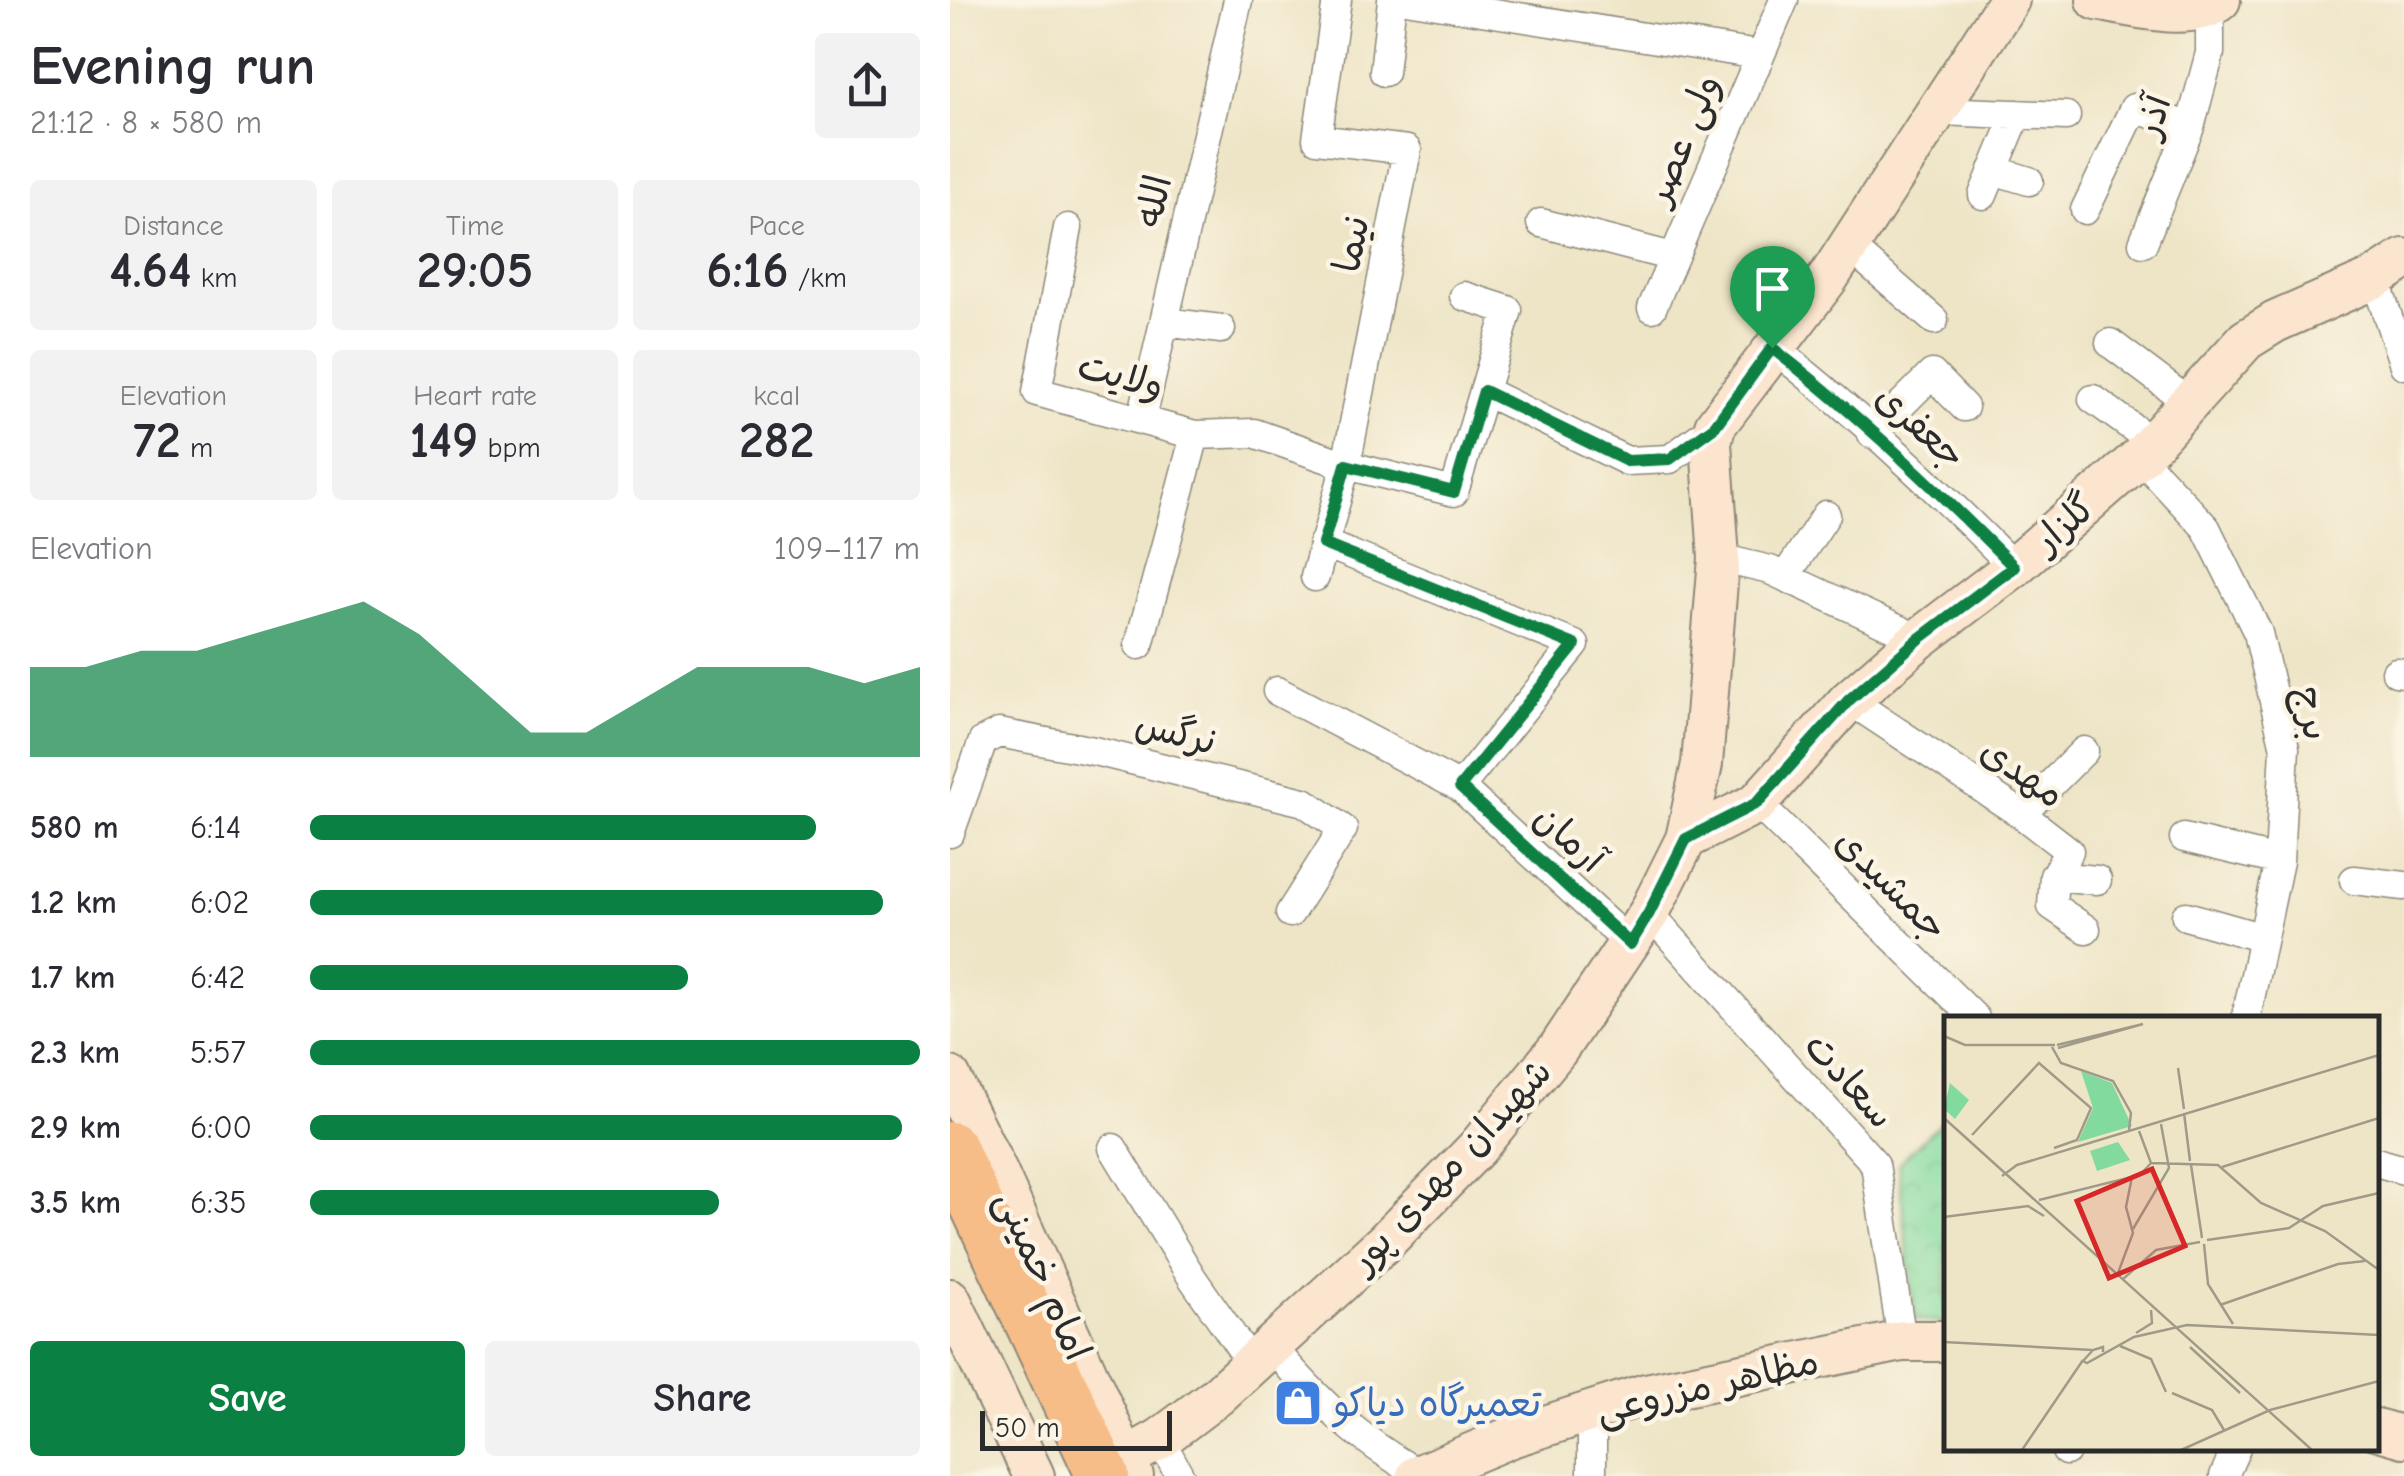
<!DOCTYPE html>
<html lang="en">
<head>
<meta charset="utf-8">
<style>
  :root { --surface:#fff; --page:#f2f2f3; --text:#2b2b33; --muted:#7c7c81; --accent:#0b8043 }
  body { margin:0; font-family:"Comic Neue","Playpen Sans Arabic",sans-serif; background:var(--page); color:var(--text); height:100vh; display:flex; flex-direction:column; font-size:38px; white-space:nowrap }
  * { box-sizing:border-box; margin:0 }
  p { font-size:32px; color:var(--muted) }
  .icon { flex:none; width:55px; height:55px; fill:none; stroke:currentColor; stroke-width:2; stroke-linecap:round; stroke-linejoin:round }
  .map { position:relative; flex:1; overflow:hidden }
  .sheet { display:flex; flex-direction:column; background:var(--surface); width:950px }
  .sheet>* { flex:none }
  .scale { position:absolute; left:30px; bottom:25px; width:192px; box-sizing:border-box; padding-left:10px; border:5px solid #2b2b2b; border-top:0; font-size:28px; line-height:35px; white-space:nowrap; color:#2b2b2b; -webkit-text-stroke:8px #fcf5e5; paint-order:stroke }
  .pin { position:absolute; display:grid; place-items:center; width:85px; height:85px; color:#fff; margin:-102px -42px; border-radius:50% 50% 50% 0; rotate:-45deg; box-shadow:0 0 10px #0007 }
  .pin .icon { rotate:45deg }
  .round { display:grid; place-items:center; flex:none; width:105px; height:105px; border-radius:10px; background:var(--page) }
  .summary { display:flex; align-items:center; justify-content:space-between; height:170px; padding:0 30px }
  h1 { font-size:55px; font-weight:800; line-height:75px }
  .figures { display:grid; grid-template-columns:repeat(3,1fr); gap:15px; height:170px; padding:10px 30px }
  .figures div { display:grid; align-content:center; border-radius:10px; background:var(--page); text-align:center }
  .figures b { font-size:50px; font-weight:800 }
  .figures small { font-size:28px; font-weight:400 }
  .figures p { font-size:28px }
  .chart { height:280px; padding:20px 30px }
  .chart p { display:flex; justify-content:space-between }
  .chart svg { width:100%; height:180px; margin-top:10px; fill:var(--accent); opacity:.7 }
  .cta { display:flex; gap:20px; margin-top:auto; padding:20px 30px }
  .cta a { flex:1; height:115px; border-radius:10px; background:var(--accent); color:#fff; font-size:40px; font-weight:800; line-height:115px; text-align:center }
  .cta a+a { background:var(--page); color:var(--text) }
  ul { padding:0 30px; list-style:none; font-size:32px }
  li { display:grid; grid-template-columns:160px 120px 1fr; align-items:center; height:75px }
  li i { height:25px; border-radius:12px; background:var(--accent) }
  main { display:flex; flex:1; min-height:0 }
  .map>svg:first-child { display:block }
</style>
</head>
<body>
<main>
<section class="sheet">
<div class="summary"><div><h1>Evening run</h1><p>21:12 · 8 × 580 m</p></div><a class="round"><svg class="icon" aria-label="share" viewBox="0 0 24 24"><path d="M12 15V3M7 8l5-5 5 5M5 13v7h14v-7"/></svg></a></div>
<div class="figures">
<div><p>Distance</p><b>4.64<small> km</small></b></div>
<div><p>Time</p><b>29:05</b></div>
<div><p>Pace</p><b>6:16<small> /km</small></b></div>
</div>
<div class="figures">
<div><p>Elevation</p><b>72<small> m</small></b></div>
<div><p>Heart rate</p><b>149<small> bpm</small></b></div>
<div><p>kcal</p><b>282</b></div>
</div>
<div class="chart"><p><span>Elevation</span>109–117 m</p>
<svg viewBox="0 0 160 44" preserveAspectRatio="none"><path d="M0 44V22L10 22L20 18L30 18L40 14L50 10L60 6L70 14L80 26L90 38L100 38L110 30L120 22L130 22L140 22L150 26L160 22V44z"/></svg>
</div>
<ul>
<li><b>580 m</b>6:14<i style="width:83%"></i></li>
<li><b>1.2 km</b>6:02<i style="width:94%"></i></li>
<li><b>1.7 km</b>6:42<i style="width:62%"></i></li>
<li><b>2.3 km</b>5:57<i style="width:100%"></i></li>
<li><b>2.9 km</b>6:00<i style="width:97%"></i></li>
<li><b>3.5 km</b>6:35<i style="width:67%"></i></li>
</ul>
<div class="cta"><a>Save</a><a>Share</a></div>
</section>
<div class="map">
<svg width="1454" height="1476" viewBox="0 0 1454 1476">
  <defs>
    <pattern id="park-crowns" width="20" height="18" patternUnits="userSpaceOnUse" patternTransform="scale(2.5)"><rect width="20" height="18" fill="#82da9e"/><path d="M2 6a3 3 0 1 1 6 0M12 15a3 3 0 1 1 6 0" fill="none" stroke="#70bb88"/></pattern>
  </defs>
  <rect width="100%" height="100%" fill="#fcf5e5"/>
  <filter id="ink" filterUnits="userSpaceOnUse"><feTurbulence type="fractalNoise" baseFrequency=".01" numOctaves="2"/><feDisplacementMap in="SourceGraphic" scale="20" xChannelSelector="R" yChannelSelector="G"/><feConvolveMatrix kernelMatrix="1 2 1 2 8 2 1 2 1" color-interpolation-filters="sRGB"/></filter>
  <filter id="wash" filterUnits="userSpaceOnUse"><feTurbulence type="fractalNoise" baseFrequency=".0048" numOctaves="4" result="noise"/><feDisplacementMap in="SourceGraphic" scale="40" xChannelSelector="R" yChannelSelector="G"/><feGaussianBlur stdDeviation="2.25" result="paint"/><feColorMatrix in="noise" values="0 0 0 0 0 0 0 0 0 0 0 0 0 0 0 0 0 1.4 0 .05"/><feComposite in="paint" operator="in"/></filter>
  <g filter="url(#wash)">
    <rect width="100%" height="100%" fill="#eee5c7"/>
    <path fill="url(#park-crowns)" stroke="#568264" stroke-width="2.5" d="M 996,1117 L 996,1323 L 965,1320 L 948,1164 Z"/>
  </g>
  <g filter="url(#ink)">
    <g fill="none" stroke-linecap="round" stroke-linejoin="round">
      <g stroke="#8c8879" stroke-width="31">
        <path id="street" d="M 462,0 L 808,55
          M 434,72 L 442,0
          M 988,111 L 1116,116
          M 1043,170 L 1079,181
          M 1033,195 L 1067,114
          M 1135,210 L 1184,108 L 1240,127
          M 591,223 L 723,257
          M 118,228 L 87,392 L 245,435 L 304,433 L 396,465 L 504,492 L 558,310 L 514,296
          M 1193,243 L 1240,127 L 1260,53 L 1260,8
          M 899,246 L 984,320
          M 1425,278 L 1454,365
          M 702,308 L 834,0
          M 214,322 L 271,329
          M 1160,343 L 1241,404
          M 822,347 C 908,414 988,490 1064,567
          M 534,391 L 677,461 L 720,459 L 765,426
          M 1143,399 L 1204,443
          M 192,418 L 288,0
          M 922,434 L 982,374 L 1014,407
          M 1190,457 L 1256,528 L 1308,633 L 1335,748 L 1329,861 L 1296,1018
          M 373,543 L 625,645 L 510,787
          M 769,558 L 820,570 L 969,639
          M 365,577 L 396,465 L 457,150 L 367,139 L 387,0
          M 835,577 L 876,515
          M 189,645 L 245,435
          M 1446,672 L 1454,673
          M 327,691 L 510,787 L 680,944
          M 899,700 L 1071,814 L 1119,851 L 1104,876 L 1102,906 L 1136,929
          M 807,803 L 1025,1018
          M 1071,814 L 1134,751
          M 0,833 L 33,741 L 49,733 L 144,751 L 354,802 L 393,829 L 340,913
          M 1234,838 L 1329,861
          M 1104,876 L 1147,880
          M 1404,880 L 1454,886
          M 699,913 L 925,1164 L 952,1341
          M 1236,916 L 1313,938
          M 163,1148 L 243,1279 L 302,1364
          M 1426,1162 L 1454,1170
          M 321,1346 C 367,1400 408,1440 470,1474
          M 210,1439 L 230,1476
          M 1116,1448 L 1116,1451
          M 642,1476 L 642,1412
          M 1274,1476 L 1286,1448"/>
      </g>
      <g stroke="#8c8879" stroke-width="44">
        <path id="secondary" d="M 1147,0 C 1179,6 1244,23 1270,0
          M 736,839 L 807,803 L 899,700 L 969,639 L 1064,567 L 1190,457 L 1296,340 L 1325,322 L 1425,278 L 1454,259
          M 0,1077 L 46,1170 L 183,1476
          M 0,1299 L 84,1476
          M 1426,1429 L 1454,1437
          M 176,1458 L 210,1439 L 267,1396 L 436,1241 L 527,1148 L 608,1049 L 699,913 L 736,839 L 752,764 L 769,558 L 761,443 L 765,426 L 878,278 L 1059,0
          M 467,1476 L 561,1437 L 696,1394 L 952,1341 L 996,1341"/>
      </g>
      <g stroke="#8c8879" stroke-width="56">
        <path id="highway" d="M 0,1148 L 153,1476"/>
      </g>
      <use href="#street" stroke="#fff" stroke-width="28"/>
      <use href="#secondary" stroke="#fce5cf" stroke-width="40"/>
      <use href="#highway" stroke="#f7bd88" stroke-width="52"/>
    </g>
  </g>
  <g fill="none" stroke-linecap="round" stroke-linejoin="round" filter="url(#ink)">
    <g stroke="#fff" stroke-width="20">
      <path id="route" d="M 822,348 C 908,414 988,490 1064,567 L 969,639 L 899,700 L 807,803 L 736,839 L 699,913 L 680,944 L 510,787 L 625,645 L 373,544 L 396,465 L 504,492 L 534,391 L 677,461 L 720,459 L 765,426 Z"/>
    </g>
    <use href="#route" stroke="#0b8043" stroke-width="12"/>
  </g>
  <defs>
    <g id="shop-square" transform="scale(2.5)"><rect x="-9" y="-9" width="18" height="18" rx="4" fill="#3f7fe0" stroke="#fcf5e5"/><path d="M-5-2.5h2.3a2.7 3.5 0 0 1 5.4 0H5L5.5 6h-11ZM-1.5-2.5h3a1.5 2.3 0 0 0-3 0Z" fill="#fff"/></g>
  </defs>
  <g fill-rule="evenodd">
    <use href="#shop-square" x="348" y="1403"/>
  </g>
  <g text-anchor="middle" stroke-width="9" stroke-linejoin="round" paint-order="stroke">
    <g font-size="38" fill="#2b2b2b" stroke="#fcf5e5">
      <text transform="translate(1202 116) rotate(-71)" y="13">آذر</text>
      <text transform="translate(732 139) rotate(-67)" y="13">ولی عصر</text>
      <text transform="translate(203 201) rotate(-77)" y="13">الله</text>
      <text transform="translate(401 244) rotate(-79)" y="13">نیما</text>
      <text transform="translate(171 375) rotate(15)" y="13">ولایت</text>
      <text transform="translate(971 426) rotate(42)" y="13">جعفری</text>
      <text transform="translate(1114 523) rotate(-41)" y="13">گلزار</text>
      <text transform="translate(1363 713) rotate(80)" y="13">برج</text>
      <text transform="translate(226 732) rotate(14)" y="13">نرگس</text>
      <text transform="translate(1073 772) rotate(35)" y="13">مهدی</text>
      <text transform="translate(620 838) rotate(42)" y="13">آرمان</text>
      <text transform="translate(942 884) rotate(45)" y="13">جمشیدی</text>
      <text transform="translate(900 1080) rotate(48)" y="13">سعادت</text>
      <text transform="translate(500 1165) rotate(-47)" y="13">شهیدان مهدی پور</text>
      <text transform="translate(94 1275) rotate(66)" y="13">امام خمینی</text>
      <text transform="translate(757 1385) rotate(-13)" y="13">مظاهر مزروعی</text>
    </g>
    <g font-size="38" fill="#366cbe" stroke="#fcf5e5" text-anchor="start">
      <text x="383" y="1416">تعمیرگاه دیاکو</text>
    </g>
  </g>
  <g transform="translate(994 1016)">
    <rect width="435" height="435" fill="#eee5c7"/>
    <path d="M 137,55 L 168,67 L 188,110 L 134,126 L 149,92 ZM 6,67 L 25,84 L 11,103 L 0,93 Z" fill="#82da9e"/>
    <path d="M 174,126 L 186,144 L 153,155 L 146,135 Z" fill="#82da9e"/>
    <path fill="none" stroke="#a09b89" stroke-width="2.5" d="M 0,20 L 21,29 L 111,29M 113,29 L 199,8 L 114,32M 108,31 L 117,47 L 169,65 L 187,97 L 185,114M 234,52 L 240,93M 240,97 L 246,145M 0,102 L 368,434M 195,115 L 207,147M 28,119 L 95,47 L 147,92 L 133,124 L 110,132M 207,147 L 274,149 L 317,187 L 381,215 L 435,254M 247,149 L 258,222M 278,151 L 435,102M 58,160 L 73,149 L 435,39M 95,184 L 196,159 L 207,147M 0,201 L 84,190 L 100,200M 189,213 L 225,152 L 217,108M 263,224 L 345,212 L 379,190 L 435,177M 260,228 L 264,268 L 289,308M 174,257 L 189,217 L 182,191 L 188,161M 179,263 L 212,234 L 256,226M 276,289 L 394,248 L 421,245M 192,317 L 208,307 L 207,294M 0,326 L 148,334M 176,330 L 207,343 L 222,376M 246,331 L 296,377M 159,336 L 159,331 L 149,334 L 139,345 L 143,347 L 190,321 L 243,309 L 435,319M 228,377 L 268,394 L 280,414M 78,434 L 139,344M 237,434 L 326,394 L 435,365"/>
    <path fill="#d62828" fill-opacity="0.15" stroke="#d62828" stroke-width="5" d="M 208,153 L 241,230 L 165,262 L 133,185 Z"/>
    <rect width="435" height="435" fill="none" stroke="#2b2b2b" stroke-width="5"/>
  </g>
</svg>
<div class="scale">50 m</div>
<div class="pin" style="left:822px;top:348px;background:#1e9e55"><svg class="icon" aria-label="arrive" viewBox="0 0 24 24"><path d="M6 21V4h12l-3 4 3 4H6"/></svg></div>
</div>
</main>
</body>
</html>
